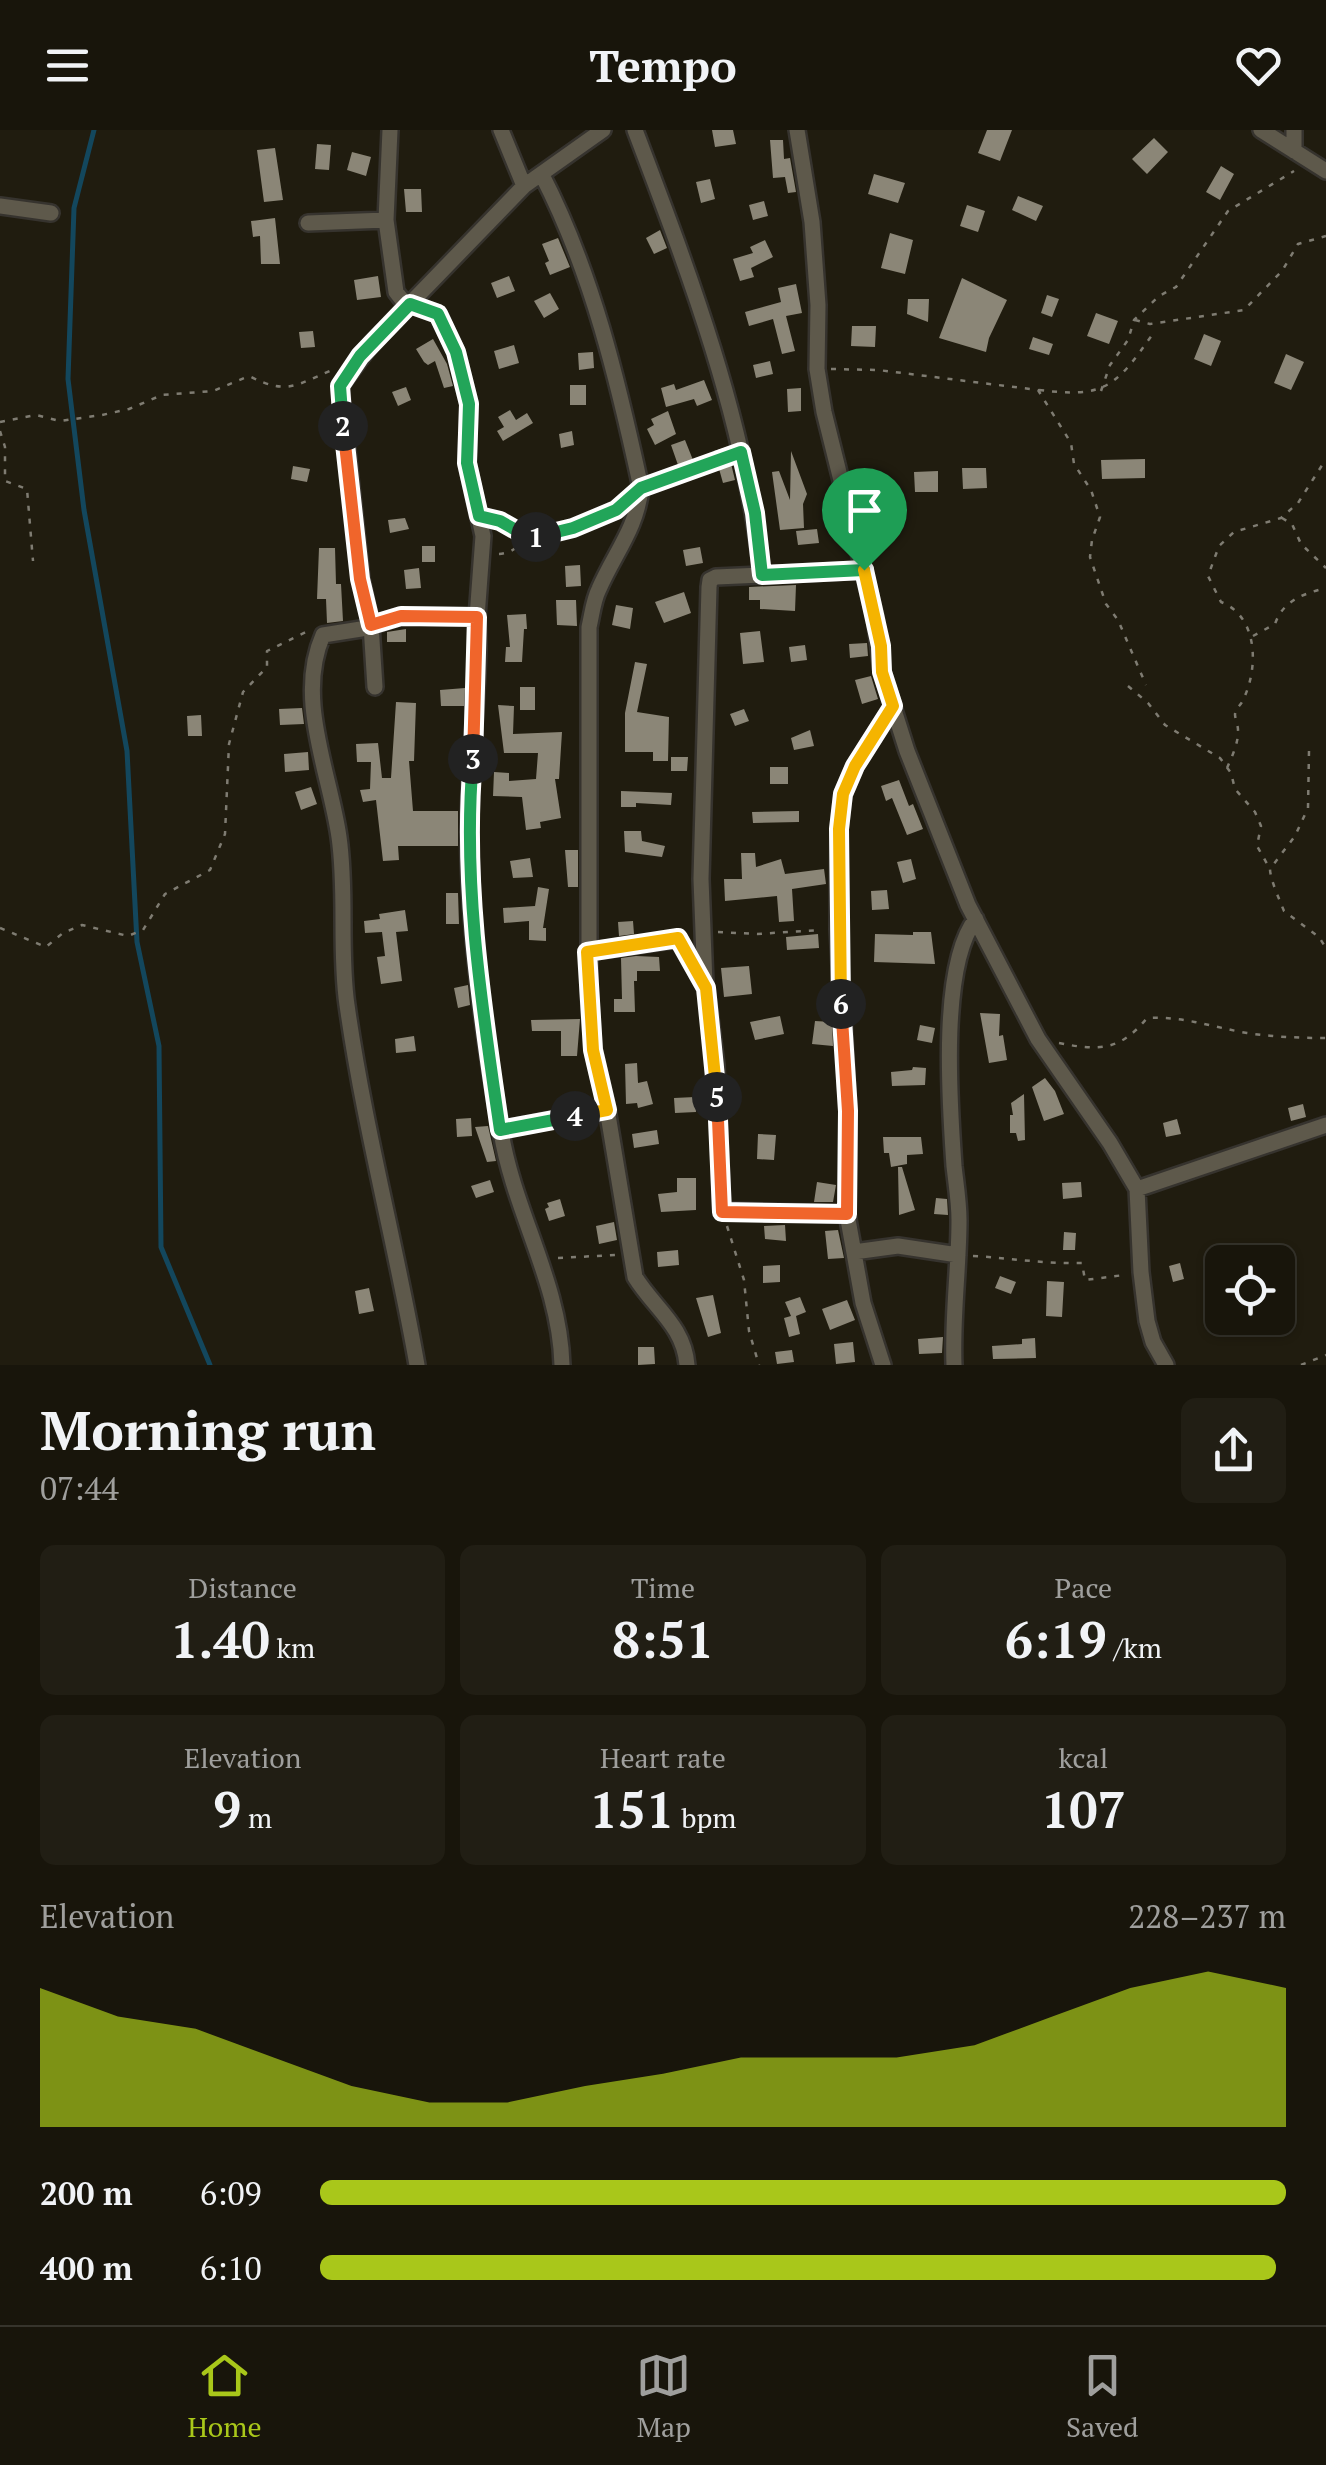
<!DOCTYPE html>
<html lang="en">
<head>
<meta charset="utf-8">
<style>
  :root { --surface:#18150b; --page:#211e14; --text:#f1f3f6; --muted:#9f9f9d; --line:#36342c; --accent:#a9c71a }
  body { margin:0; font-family:"PT Serif",serif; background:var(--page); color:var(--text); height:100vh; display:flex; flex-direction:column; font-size:38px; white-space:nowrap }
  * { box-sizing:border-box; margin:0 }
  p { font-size:32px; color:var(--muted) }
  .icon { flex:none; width:55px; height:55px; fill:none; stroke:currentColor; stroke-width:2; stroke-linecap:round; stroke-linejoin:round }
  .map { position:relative; height:1235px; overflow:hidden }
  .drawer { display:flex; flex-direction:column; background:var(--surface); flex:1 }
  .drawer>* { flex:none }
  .controls { position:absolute; left:1205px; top:1115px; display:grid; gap:20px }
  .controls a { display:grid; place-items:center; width:90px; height:90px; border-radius:15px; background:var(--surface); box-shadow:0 2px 8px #0004,0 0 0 2px var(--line); font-size:50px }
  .pin { position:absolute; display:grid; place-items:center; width:85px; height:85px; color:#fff; margin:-102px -42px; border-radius:50% 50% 50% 0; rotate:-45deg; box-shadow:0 0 10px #0007 }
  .pin .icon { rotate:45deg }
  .km { position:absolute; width:50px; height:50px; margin:-25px; border-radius:50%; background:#222; color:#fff; font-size:28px; line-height:50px; text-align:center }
  .round { display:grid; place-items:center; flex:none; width:105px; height:105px; border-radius:15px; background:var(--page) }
  .head { display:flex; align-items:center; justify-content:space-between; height:170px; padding:0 40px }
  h1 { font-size:55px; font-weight:700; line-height:75px }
  .figures { display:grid; grid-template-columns:repeat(3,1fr); gap:15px; height:170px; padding:10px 40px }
  .figures div { display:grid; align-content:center; border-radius:15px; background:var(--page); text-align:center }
  .figures b { font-size:50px; font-weight:700 }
  .figures small { font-size:28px; font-weight:400 }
  .figures p { font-size:28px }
  .chart { height:280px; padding:20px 40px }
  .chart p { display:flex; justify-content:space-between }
  .chart svg { width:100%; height:180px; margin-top:10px; fill:var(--accent); opacity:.7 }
  ul { padding:0 40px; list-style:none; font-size:32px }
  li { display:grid; grid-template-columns:160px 120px 1fr; align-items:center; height:75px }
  li i { height:25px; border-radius:12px; background:var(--accent) }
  header { display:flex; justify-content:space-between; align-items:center; height:130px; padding:0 40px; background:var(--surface); font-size:45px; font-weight:700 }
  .dock { display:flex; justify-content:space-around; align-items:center; height:140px; border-top:2px solid var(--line); background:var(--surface); font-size:28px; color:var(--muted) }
  .dock a { display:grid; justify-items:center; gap:5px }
  .dock .on { color:var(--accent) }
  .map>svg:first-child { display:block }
</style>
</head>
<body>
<header><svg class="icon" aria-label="menu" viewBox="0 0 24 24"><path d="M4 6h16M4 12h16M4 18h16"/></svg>Tempo<svg class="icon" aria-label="heart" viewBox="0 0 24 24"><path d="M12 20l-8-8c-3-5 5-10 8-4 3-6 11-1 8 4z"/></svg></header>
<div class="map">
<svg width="1326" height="1235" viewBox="0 0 1326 1235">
  <rect width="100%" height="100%" fill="#201c0f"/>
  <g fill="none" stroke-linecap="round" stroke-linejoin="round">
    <path stroke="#13475d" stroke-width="5" d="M 94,0 L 74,78 L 68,249 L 84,380 L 127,621 L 137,812 L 159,916 L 161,1117 L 210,1235"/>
  </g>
  <path fill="#8b8677" d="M 712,0 L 733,0 L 736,14 L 715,17 Z
    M 987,0 L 1012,0 L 1000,31 L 978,23 Z
    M 1154,8 L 1168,22 L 1147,44 L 1132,29 Z
    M 770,10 L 783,10 L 784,29 L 790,28 L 796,62 L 788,63 L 785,47 L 773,48 Z
    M 317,14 L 331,15 L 329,40 L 315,39 Z
    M 275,18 L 283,70 L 264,72 L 257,20 Z
    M 352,22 L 371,27 L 366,46 L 347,40 Z
    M 1221,36 L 1234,44 L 1220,70 L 1206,62 Z
    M 874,44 L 905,53 L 898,73 L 868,64 Z
    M 710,49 L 715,69 L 701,73 L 696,52 Z
    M 404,59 L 421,59 L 422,82 L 406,82 Z
    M 1018,66 L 1043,76 L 1036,91 L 1012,80 Z
    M 764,71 L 768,86 L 753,90 L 749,75 Z
    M 967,75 L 985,81 L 978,102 L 960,96 Z
    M 275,88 L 280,134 L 261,134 L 260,106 L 253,107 L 251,91 Z
    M 660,100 L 667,118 L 654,124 L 646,108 Z
    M 890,103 L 913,110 L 905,144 L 881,138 Z
    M 558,108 L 570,137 L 550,145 L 545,133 L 549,131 L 542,114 Z
    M 765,110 L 773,127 L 751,138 L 754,147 L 740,151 L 733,129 L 753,123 L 750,117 Z
    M 378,146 L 381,167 L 357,170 L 354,150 Z
    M 509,146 L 515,161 L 497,168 L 491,153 Z
    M 962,148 L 1007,170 L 989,208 L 986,222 L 939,208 Z
    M 796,154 L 802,183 L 786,186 L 795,221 L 782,224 L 773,189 L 749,196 L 745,182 L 781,172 L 778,158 Z
    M 550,163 L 559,179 L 544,188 L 534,171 Z
    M 1047,165 L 1059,169 L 1052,187 L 1041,183 Z
    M 908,169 L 929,169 L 928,192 L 907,184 Z
    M 1096,183 L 1118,191 L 1109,214 L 1087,206 Z
    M 852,196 L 876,196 L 875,217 L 851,216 Z
    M 313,201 L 315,217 L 301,218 L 299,202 Z
    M 1204,204 L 1221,211 L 1211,236 L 1194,229 Z
    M 1033,207 L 1053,214 L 1049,225 L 1029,219 Z
    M 433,209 L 447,234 L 453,256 L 444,258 L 435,231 L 428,235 L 424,232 L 416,219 Z
    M 514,215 L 519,233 L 499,239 L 494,221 Z
    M 593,222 L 594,238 L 579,240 L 578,223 Z
    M 1286,224 L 1304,232 L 1291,260 L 1274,253 Z
    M 770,231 L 773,244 L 756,248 L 753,235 Z
    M 704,250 L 712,270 L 697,276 L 694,269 L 666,277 L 661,258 L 674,254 L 676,260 Z
    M 570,255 L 586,255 L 586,275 L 570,275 Z
    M 406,257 L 411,270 L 398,276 L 392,262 Z
    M 801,258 L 801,281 L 788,282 L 787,259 Z
    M 510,280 L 516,290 L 527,283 L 533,293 L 503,311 L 497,301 L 504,297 L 498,287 Z
    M 668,281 L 676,304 L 655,315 L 647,299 L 654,295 L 651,289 Z
    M 572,301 L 574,315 L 561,318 L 559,304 Z
    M 685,310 L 693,330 L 678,335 L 671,315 Z
    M 727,317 L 735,350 L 723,353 L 714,321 Z
    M 791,321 L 807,364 L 803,374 L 804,398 L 780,400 L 772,342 L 779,341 L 790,370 Z
    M 1145,329 L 1145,348 L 1102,349 L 1101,330 Z
    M 293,336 L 310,339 L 307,352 L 291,349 Z
    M 962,338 L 986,338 L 987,358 L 963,359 Z
    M 938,341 L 938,362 L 915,362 L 914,342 Z
    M 405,388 L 409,399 L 390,403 L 388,390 Z
    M 817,399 L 819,413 L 798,415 L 796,401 Z
    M 422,416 L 435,416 L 435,432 L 422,432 Z
    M 700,417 L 703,433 L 686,436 L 683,420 Z
    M 319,418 L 335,418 L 336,454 L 341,454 L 343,491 L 327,493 L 326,469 L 317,469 Z
    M 580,435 L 581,456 L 566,457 L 565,436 Z
    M 419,438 L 421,458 L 406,459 L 404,440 Z
    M 796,455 L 795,481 L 760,479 L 760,470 L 749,470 L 749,457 Z
    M 684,462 L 691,483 L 664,493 L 655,472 Z
    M 556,470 L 576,470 L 577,496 L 557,495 Z
    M 616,475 L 633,478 L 630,499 L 612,495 Z
    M 526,484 L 527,499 L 524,499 L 522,532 L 505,532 L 506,517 L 510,517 L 507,485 Z
    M 406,499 L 406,512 L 387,512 L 387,502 Z
    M 760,501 L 764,532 L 743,534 L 740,503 Z
    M 867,513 L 868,526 L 850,528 L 849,514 Z
    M 805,515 L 807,530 L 791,532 L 789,517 Z
    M 635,532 L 647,534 L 637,582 L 669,587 L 668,631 L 653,631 L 653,622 L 625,622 L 625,583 Z
    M 871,546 L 878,569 L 862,574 L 855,550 Z
    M 520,557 L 535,557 L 535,580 L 520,580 Z
    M 465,558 L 464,576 L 441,576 L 440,560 Z
    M 396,572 L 416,573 L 414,631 L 409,631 L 413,681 L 458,681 L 458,716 L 398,716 L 399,730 L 383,731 L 376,670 L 363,672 L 360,660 L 370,659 L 371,632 L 357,632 L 356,614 L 378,613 L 382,648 L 391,648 Z
    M 498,575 L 514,576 L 513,604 L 562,602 L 559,649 L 555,649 L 561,688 L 540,692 L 541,698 L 526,700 L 522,667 L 493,666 L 494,642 L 509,643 L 509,651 L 536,649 L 538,623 L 504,623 Z
    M 302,578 L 304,594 L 280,595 L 279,579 Z
    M 744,579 L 749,591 L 735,596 L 730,584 Z
    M 201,585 L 202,606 L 188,606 L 187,586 Z
    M 810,600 L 814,616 L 794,620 L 791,608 Z
    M 308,622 L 309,640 L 285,642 L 284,624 Z
    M 671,627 L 688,627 L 687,641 L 671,641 Z
    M 770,637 L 788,637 L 788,654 L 770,654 Z
    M 899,650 L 909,676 L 913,674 L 923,699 L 907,705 L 892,668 L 886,671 L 881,656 Z
    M 311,657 L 317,674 L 301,680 L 295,662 Z
    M 621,661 L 672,663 L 671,675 L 636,673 L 636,677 L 621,677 Z
    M 799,681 L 799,692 L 753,693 L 752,682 Z
    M 624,701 L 641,701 L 642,711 L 665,716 L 662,727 L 625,722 Z
    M 565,720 L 578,720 L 578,757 L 568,757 Z
    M 741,723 L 755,723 L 756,737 L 781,729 L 785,744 L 824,739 L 826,754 L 792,759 L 794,791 L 779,792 L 777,766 L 725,771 L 724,749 L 742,749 Z
    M 530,728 L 533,747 L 513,748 L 510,731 Z
    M 911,729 L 916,749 L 903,753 L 897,732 Z
    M 538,757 L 549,759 L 543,798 L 546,798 L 546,811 L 529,810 L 529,791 L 504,793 L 503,778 L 535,776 Z
    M 887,760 L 889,779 L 872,780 L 871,761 Z
    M 446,763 L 458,763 L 459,794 L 446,794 Z
    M 405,780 L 408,801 L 396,802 L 402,851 L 381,854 L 377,827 L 385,826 L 382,802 L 365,803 L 364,791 L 380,789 L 379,784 Z
    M 633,791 L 634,804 L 619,806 L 618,792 Z
    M 913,802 L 931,802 L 935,834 L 874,832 L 875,804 L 913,805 Z
    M 818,804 L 819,818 L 787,820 L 786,807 Z
    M 636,826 L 659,827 L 660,841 L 637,841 L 637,851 L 634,851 L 635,882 L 614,882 L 614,869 L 622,869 L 621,828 Z
    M 749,836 L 752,864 L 724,867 L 721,838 Z
    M 468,855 L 470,875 L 458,878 L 454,858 Z
    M 980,883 L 1000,884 L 999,906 L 1003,905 L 1007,930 L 989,933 Z
    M 780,886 L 784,904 L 755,910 L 750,892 Z
    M 580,889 L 577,926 L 561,926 L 561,901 L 532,901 L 531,890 Z
    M 815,891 L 832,892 L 833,916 L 812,914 Z
    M 920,895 L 935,898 L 932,913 L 917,910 Z
    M 414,906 L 416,921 L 396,923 L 395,909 Z
    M 637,933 L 638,953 L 647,951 L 653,974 L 638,978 L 637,973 L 626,974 L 625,934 Z
    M 913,937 L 926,938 L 925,955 L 892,956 L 891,942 L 912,940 Z
    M 1045,948 L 1055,961 L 1064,984 L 1044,991 L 1032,957 Z
    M 1024,964 L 1025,1010 L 1018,1011 L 1016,1003 L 1010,1003 L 1010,985 L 1013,985 L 1011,973 Z
    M 695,967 L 696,982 L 675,983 L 674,968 Z
    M 1303,974 L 1306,987 L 1291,991 L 1288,978 Z
    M 471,988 L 472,1006 L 457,1007 L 456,989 Z
    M 1177,989 L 1181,1004 L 1166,1007 L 1163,993 Z
    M 488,996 L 496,1031 L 487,1032 L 475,997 Z
    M 657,1000 L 659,1014 L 634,1018 L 632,1004 Z
    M 758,1004 L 776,1005 L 774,1030 L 757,1029 Z
    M 883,1007 L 921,1007 L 923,1024 L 907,1025 L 907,1034 L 891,1037 L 889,1023 L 884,1023 Z
    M 898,1037 L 902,1037 L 915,1080 L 899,1085 Z
    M 677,1048 L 696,1048 L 696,1080 L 661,1082 L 658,1064 L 677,1062 Z
    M 490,1050 L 494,1062 L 476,1068 L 471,1056 Z
    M 817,1052 L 836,1055 L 833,1072 L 814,1072 Z
    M 1081,1052 L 1082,1067 L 1063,1069 L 1062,1053 Z
    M 936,1068 L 947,1069 L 948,1085 L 934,1084 Z
    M 560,1069 L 565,1086 L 549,1091 L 545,1079 L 549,1077 L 547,1073 Z
    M 614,1092 L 617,1110 L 599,1114 L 596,1096 Z
    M 785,1095 L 786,1111 L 765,1109 L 764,1096 Z
    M 838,1100 L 844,1128 L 828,1129 L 825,1101 Z
    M 1064,1102 L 1076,1103 L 1075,1120 L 1063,1120 Z
    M 678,1120 L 679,1135 L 658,1137 L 657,1122 Z
    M 1180,1133 L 1184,1149 L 1173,1152 L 1169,1136 Z
    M 780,1135 L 780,1152 L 763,1153 L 763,1136 Z
    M 1000,1146 L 1016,1152 L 1011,1164 L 995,1158 Z
    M 1047,1151 L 1064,1152 L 1062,1187 L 1046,1186 Z
    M 369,1158 L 374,1181 L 359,1184 L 355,1161 Z
    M 713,1165 L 721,1203 L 708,1207 L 696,1168 Z
    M 800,1167 L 806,1182 L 796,1186 L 800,1204 L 789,1207 L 784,1188 L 791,1186 L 785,1172 Z
    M 847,1170 L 855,1190 L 830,1200 L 822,1179 Z
    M 943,1207 L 942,1223 L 919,1224 L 918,1209 Z
    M 1035,1208 L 1036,1228 L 993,1229 L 992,1216 L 1022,1214 L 1022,1209 Z
    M 853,1212 L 855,1232 L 836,1234 L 834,1214 Z
    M 638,1217 L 654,1217 L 655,1234 L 638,1235 Z
    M 792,1220 L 794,1232 L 777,1234 L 775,1222 Z"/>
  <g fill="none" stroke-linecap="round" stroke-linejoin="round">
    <g stroke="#36332e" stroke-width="20">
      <path id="street" d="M 390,0 L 386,90 L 396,162 L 403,171 L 438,184 L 456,222 L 469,274 L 467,333 L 483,406 L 477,487 L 478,519 C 476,589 467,660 469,731 C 472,821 485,913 501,1002 C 514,1082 560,1153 562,1235
        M 501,0 L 524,56
        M 635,0 C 690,145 745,290 762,445 L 864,440
        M 797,0 L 812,92 L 818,175 L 817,239 L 824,282 L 875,487 L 882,542 L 907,621 L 968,775 L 1038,909 L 1110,1013 L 1137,1059 L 1141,1142 L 1147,1191 L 1153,1212 L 1166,1235
        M 1261,0 L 1326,41
        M 1294,0 L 1294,21
        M 542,45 C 592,142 618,251 641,358 C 637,398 614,424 599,459 C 593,471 592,485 589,497 L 589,861 L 593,919 L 607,979 L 635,1147 C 654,1178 684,1196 687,1235
        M 0,76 L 51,83
        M 308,93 L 386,90
        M 375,557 L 371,495 L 361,449 L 340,256 L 372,213 L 524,56 L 603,0
        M 587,822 L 678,809 L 706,858 L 716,935 L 722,1081 L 847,1084
        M 705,854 L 701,749 L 709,457 L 710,450 L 716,447 L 762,445
        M 500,1000 L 607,979
        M 1137,1059 L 1326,995
        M 854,1122 L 898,1116 L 958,1125
        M 417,1235 C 396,1115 364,996 347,875 C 339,820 347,763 339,707 C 330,643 295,568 323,505 L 361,499 L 401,486 L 477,487
        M 883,1235 L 863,1173 L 847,1084 L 848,981 L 838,799 L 839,699 L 843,664 L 855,636 L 893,576
        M 954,1235 C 952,1186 959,1139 959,1090 C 959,1072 956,1054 954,1036 C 950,977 939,835 976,789"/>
    </g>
    <path stroke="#7f7c72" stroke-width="2.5" stroke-dasharray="5 8" stroke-linecap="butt" d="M 1135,190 L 1150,194 L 1244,180 L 1282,141 L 1298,114 L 1326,106
      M 831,239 L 878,240 L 1038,260 L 1071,313 L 1074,334 L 1091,360 L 1100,387 L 1092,410 L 1090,427 L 1106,474 L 1118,490 L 1146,555
      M 1039,260 C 1104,268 1115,258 1152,205
      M 1101,261 L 1110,235 L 1128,210 L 1134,190 L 1159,166 L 1176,157 L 1228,81 L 1294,41
      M 0,292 L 36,285 L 60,291 L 102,285 L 129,279 L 162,265 L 213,261 L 249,246 C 287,265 294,256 332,240
      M 0,301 L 5,317 L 5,351 L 27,359 L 33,431
      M 655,353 L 728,327
      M 1282,388 L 1292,394 L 1301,414 L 1326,438
      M 496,390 L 528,407
      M 499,424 C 513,423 516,416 528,410 C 555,394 592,396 620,377
      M 1253,506 L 1275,494 C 1283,471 1302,464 1326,458
      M 1128,556 L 1148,573 L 1165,595 L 1220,628 L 1231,643 L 1235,659 L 1255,682 L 1261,696 L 1257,716 L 1270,739
      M 1309,621 L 1308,678 L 1295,706 L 1270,739 C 1270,749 1280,771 1284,781 L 1319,807 L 1326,818
      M 1227,638 C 1232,627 1239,611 1238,600 C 1238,595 1235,589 1235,584 C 1237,576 1240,577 1243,570 C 1259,538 1258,486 1221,472 L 1208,446 L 1219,416 L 1234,402 L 1281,388 L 1298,373 L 1326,329
      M 0,798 L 46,817 L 63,803 L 82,795 L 128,806 L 143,800 L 165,764 L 210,740 L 225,704 L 229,614 L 243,562 L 267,537 L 267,521 L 310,500
      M 718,802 L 757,804 L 820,800
      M 1059,913 C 1099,921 1120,921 1147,888 C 1183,886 1212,897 1247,903 C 1274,907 1300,908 1326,908
      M 727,1096 L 744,1150 L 749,1201 L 759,1235
      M 973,1126 C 1010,1128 1045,1134 1082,1133 L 1085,1150 L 1124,1145
      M 558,1128 L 615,1125
      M 1301,1235 L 1326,1225"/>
    <use href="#street" stroke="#5e594b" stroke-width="15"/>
  </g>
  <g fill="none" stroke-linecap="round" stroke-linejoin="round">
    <g stroke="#fff" stroke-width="20">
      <path id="split-1" d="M 536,407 L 573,398 L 616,380 L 641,358 L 741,322 L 755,383 L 762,445 L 864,440"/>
    </g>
    <g stroke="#fff" stroke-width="20">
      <path id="split-2" d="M 343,296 L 340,256 L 360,226 L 410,174 L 438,184 L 456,222 L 469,274 L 467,333 L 479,386 L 500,391 L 530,408 L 536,407"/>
    </g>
    <g stroke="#fff" stroke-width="20">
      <path id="split-3" d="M 343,296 L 360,449 L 371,495 L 401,486 L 477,487 L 473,629"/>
    </g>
    <g stroke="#fff" stroke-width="20">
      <path id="split-4" d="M 473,629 C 462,753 482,877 500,1000 L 575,986"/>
    </g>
    <g stroke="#fff" stroke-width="20">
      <path id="split-5" d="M 575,986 L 607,980 L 593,920 L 587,822 L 678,808 L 706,858 L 717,967"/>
    </g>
    <g stroke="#fff" stroke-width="20">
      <path id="split-6" d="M 717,967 L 722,1082 L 847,1084 L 848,981 L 841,874"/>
    </g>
    <g stroke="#fff" stroke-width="20">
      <path id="split-7" d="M 841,874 L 839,699 L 843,664 L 855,636 L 893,576 L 882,542 L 881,516 L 864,440"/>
    </g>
    <use href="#split-1" stroke="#22a559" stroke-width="12"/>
    <use href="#split-2" stroke="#22a559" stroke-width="12"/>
    <use href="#split-3" stroke="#f0652b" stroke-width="12"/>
    <use href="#split-4" stroke="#22a559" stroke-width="12"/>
    <use href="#split-5" stroke="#f5b400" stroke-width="12"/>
    <use href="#split-6" stroke="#f0652b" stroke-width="12"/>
    <use href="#split-7" stroke="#f5b400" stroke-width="12"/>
  </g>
</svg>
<div class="controls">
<a><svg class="icon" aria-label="locate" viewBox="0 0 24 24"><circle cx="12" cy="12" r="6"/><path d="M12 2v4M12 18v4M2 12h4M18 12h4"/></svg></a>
</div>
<div class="pin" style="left:864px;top:440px;background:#1e9e55"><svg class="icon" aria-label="arrive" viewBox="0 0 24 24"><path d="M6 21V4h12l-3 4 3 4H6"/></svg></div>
<b class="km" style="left:536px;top:407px">1</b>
<b class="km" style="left:343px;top:296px">2</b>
<b class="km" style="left:473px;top:629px">3</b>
<b class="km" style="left:575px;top:986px">4</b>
<b class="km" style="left:717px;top:967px">5</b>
<b class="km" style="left:841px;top:874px">6</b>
</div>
<section class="drawer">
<div class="head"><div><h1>Morning run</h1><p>07:44</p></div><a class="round"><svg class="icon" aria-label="share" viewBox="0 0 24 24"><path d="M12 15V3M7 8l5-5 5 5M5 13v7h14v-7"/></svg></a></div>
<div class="figures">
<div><p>Distance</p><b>1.40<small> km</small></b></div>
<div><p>Time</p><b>8:51</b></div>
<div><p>Pace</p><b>6:19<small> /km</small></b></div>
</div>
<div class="figures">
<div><p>Elevation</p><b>9<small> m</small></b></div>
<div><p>Heart rate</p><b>151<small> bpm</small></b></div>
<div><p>kcal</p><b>107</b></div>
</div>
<div class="chart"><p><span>Elevation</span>228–237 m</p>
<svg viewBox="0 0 160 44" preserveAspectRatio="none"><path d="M0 44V10L10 17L20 20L30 27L40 34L50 38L60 38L70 34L80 31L90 27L100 27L110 27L120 24L130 17L140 10L150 6L160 10V44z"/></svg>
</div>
<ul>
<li><b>200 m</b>6:09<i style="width:100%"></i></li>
<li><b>400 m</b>6:10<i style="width:99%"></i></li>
</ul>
</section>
<nav class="dock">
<a class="on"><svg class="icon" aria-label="home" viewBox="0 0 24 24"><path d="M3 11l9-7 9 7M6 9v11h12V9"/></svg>Home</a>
<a><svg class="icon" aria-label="map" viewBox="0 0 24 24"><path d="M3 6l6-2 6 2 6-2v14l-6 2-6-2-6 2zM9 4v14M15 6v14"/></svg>Map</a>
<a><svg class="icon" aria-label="saved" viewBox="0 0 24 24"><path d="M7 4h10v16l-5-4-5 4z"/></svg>Saved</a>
</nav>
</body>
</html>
